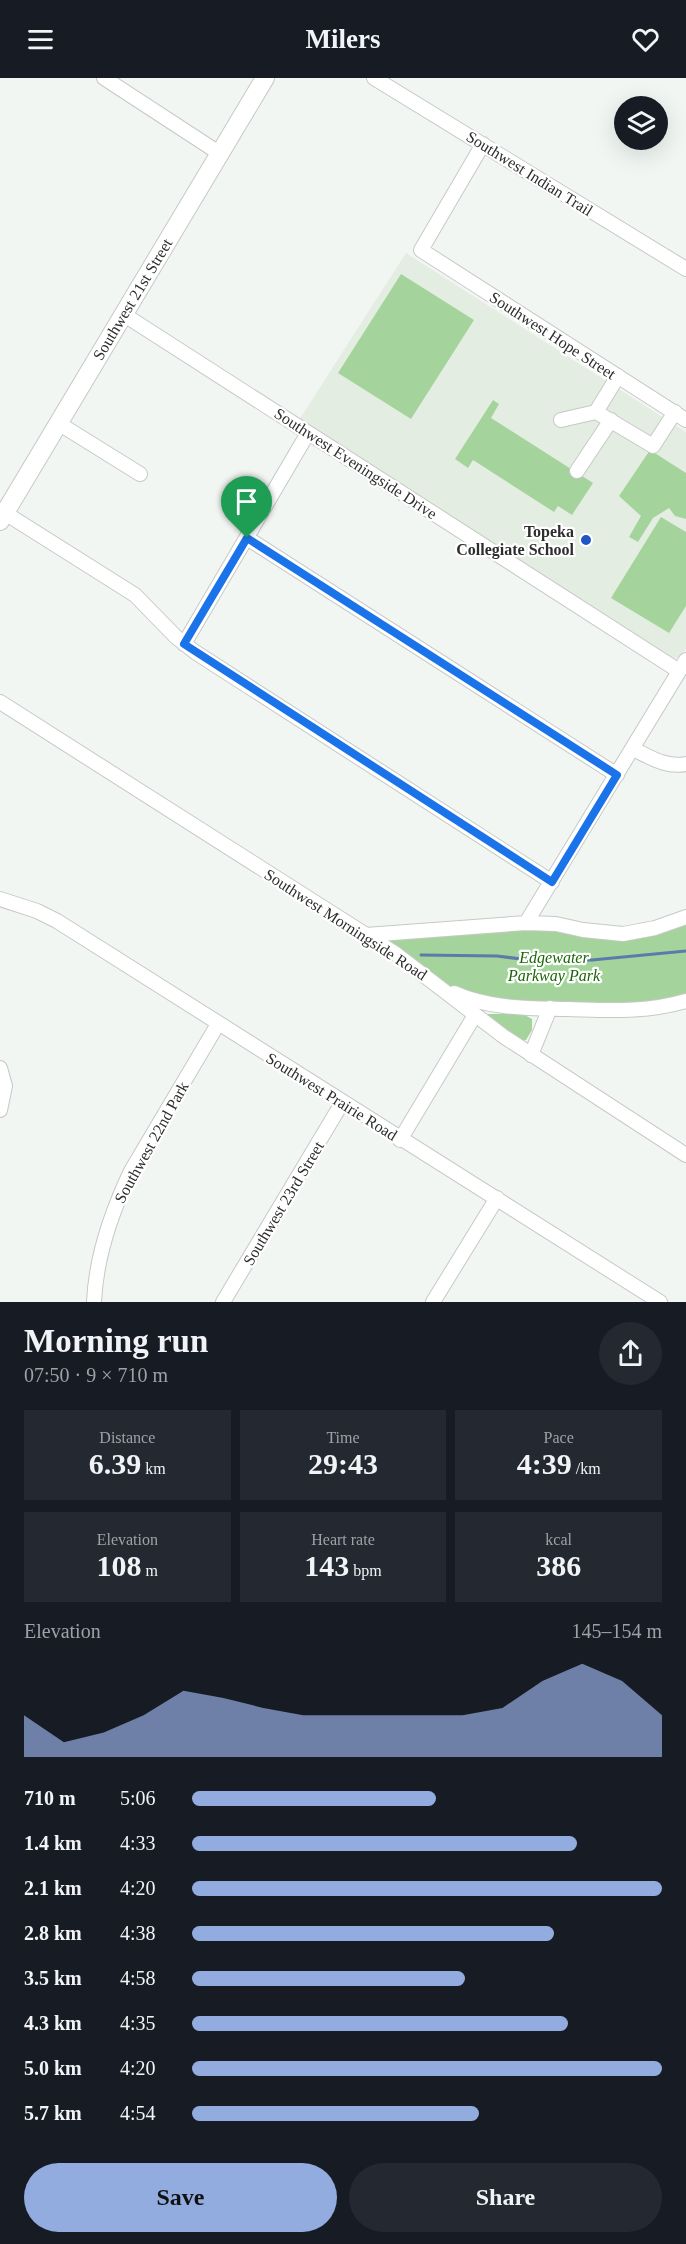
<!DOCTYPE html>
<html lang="en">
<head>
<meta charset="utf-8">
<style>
  :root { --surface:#171b24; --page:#242831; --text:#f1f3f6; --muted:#9ea1a6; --accent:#93acdf }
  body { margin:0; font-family:Georgia,serif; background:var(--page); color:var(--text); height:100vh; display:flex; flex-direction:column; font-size:22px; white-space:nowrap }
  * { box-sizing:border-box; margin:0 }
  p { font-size:20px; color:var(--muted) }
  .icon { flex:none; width:33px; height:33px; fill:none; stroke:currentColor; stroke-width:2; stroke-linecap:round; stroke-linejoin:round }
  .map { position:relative; height:1224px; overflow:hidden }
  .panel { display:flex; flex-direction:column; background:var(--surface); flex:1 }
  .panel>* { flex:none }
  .buttons { position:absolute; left:614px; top:18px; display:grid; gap:12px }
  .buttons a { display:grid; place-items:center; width:54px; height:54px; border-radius:50%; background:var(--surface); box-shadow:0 6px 24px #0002; font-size:30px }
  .pin { position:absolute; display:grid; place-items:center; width:51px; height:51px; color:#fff; margin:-62px -26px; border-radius:50% 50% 50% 0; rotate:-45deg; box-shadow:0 0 6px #0007 }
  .pin .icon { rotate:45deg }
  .round { display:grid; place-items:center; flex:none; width:63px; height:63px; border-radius:32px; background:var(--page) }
  .head { display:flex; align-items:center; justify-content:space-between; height:102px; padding:0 24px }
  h1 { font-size:33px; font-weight:700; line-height:45px }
  .stats { display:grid; grid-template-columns:repeat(3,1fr); gap:9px; height:102px; padding:6px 24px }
  .stats div { display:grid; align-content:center; border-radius:0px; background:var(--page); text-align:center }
  .stats b { font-size:30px; font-weight:700 }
  .stats small { font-size:16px; font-weight:400 }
  .stats p { font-size:16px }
  .chart { height:168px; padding:12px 24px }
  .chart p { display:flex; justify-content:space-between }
  .chart svg { width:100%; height:108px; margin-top:6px; fill:var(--accent); opacity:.7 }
  .cta { display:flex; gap:12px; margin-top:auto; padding:12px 24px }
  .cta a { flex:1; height:69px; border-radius:36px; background:var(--accent); color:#111; font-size:24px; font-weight:700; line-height:69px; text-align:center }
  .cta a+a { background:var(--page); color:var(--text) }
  ul { padding:0 24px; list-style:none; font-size:20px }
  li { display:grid; grid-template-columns:96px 72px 1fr; align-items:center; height:45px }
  li i { height:15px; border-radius:8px; background:var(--accent) }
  header { display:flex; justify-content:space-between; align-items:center; height:78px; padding:0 24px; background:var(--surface); font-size:27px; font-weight:700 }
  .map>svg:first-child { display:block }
</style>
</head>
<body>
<header><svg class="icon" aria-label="menu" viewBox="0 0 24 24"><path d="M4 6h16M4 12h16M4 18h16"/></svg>Milers<svg class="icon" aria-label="heart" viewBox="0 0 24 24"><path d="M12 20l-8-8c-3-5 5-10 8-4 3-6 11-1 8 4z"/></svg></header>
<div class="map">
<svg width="686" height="1224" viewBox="0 0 686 1224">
  <rect width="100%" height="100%" fill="#f2f6f2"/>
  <path fill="#e4ede2" d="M 406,175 L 686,354 L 686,571 L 679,580 L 668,580 L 299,342 Z"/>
  <path fill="#a4d49c" d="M 401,196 L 474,242 L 411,341 L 338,295 Z
    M 493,322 L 499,326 L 491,340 L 593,405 L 572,437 L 558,428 L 554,434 L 473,382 L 468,390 L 455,381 Z
    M 650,372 L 686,395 L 686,441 L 675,438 L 669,430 L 653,440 L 638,464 L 629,459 L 641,438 L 619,418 Z
    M 661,439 L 686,454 L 686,528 L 669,555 L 611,520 Z
    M 686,839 L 686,923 L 641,933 L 463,919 L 366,857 L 526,845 L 623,856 Z
    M 488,936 L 523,936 L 532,941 L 532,952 L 526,962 L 518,963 L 488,941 Z"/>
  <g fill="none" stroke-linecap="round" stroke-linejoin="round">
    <path stroke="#5e7aaa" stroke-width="3" d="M 421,877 L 497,878 L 529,882 L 592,882 L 686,873"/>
    <g stroke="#c6c9c5" stroke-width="16">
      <path id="minor" d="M 104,0 L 219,75
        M 374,0 L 686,191
        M 483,66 L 421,172 L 686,342
        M 123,236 L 679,593
        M 596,334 L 653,368 L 675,334
        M 561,342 L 596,334 L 618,298
        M 58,345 L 140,396
        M 577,393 L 611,342
        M 5,435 L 135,517 L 176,559 L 195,574 L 552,804
        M 247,460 L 617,697
        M 184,566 L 308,355
        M 0,624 L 396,876 L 503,958 L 686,1077
        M 633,671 C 650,679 666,690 686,686
        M 0,821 L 37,833 L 57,843 L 660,1224
        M 526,845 L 686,582
        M 366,857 L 526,845 L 556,846 L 583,852 L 623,856 L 655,850 L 686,839
        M 454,915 C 490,931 529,930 567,931 C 609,932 645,935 686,923
        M 531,977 L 550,930
        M 0,990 L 5,1008 L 0,1032
        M 400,1062 L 475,937
        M 94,1224 C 96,1178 111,1135 131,1093 L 218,946
        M 223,1224 L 342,1025
        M 433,1224 L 497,1120"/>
    </g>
    <g stroke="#c6c9c5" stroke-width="20">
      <path id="major" d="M 0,443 L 265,0"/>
    </g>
    <use href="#minor" stroke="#fff" stroke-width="14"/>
    <use href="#major" stroke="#fff" stroke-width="18"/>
  </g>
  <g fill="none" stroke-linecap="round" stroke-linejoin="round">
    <g stroke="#fff" stroke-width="12">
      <path id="route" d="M 247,460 L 617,697 L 552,804 L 184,566 Z"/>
    </g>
    <use href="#route" stroke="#1a73e8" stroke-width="8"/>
  </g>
  <circle fill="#2056c3" stroke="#fff" stroke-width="2" cx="586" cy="462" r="6"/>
  <g text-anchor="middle" stroke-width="4.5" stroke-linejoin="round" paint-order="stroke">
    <g font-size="16" fill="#2c2e2c" stroke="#fff">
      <text transform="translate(530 95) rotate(32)" y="6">Southwest Indian Trail</text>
      <text transform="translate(132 221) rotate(-59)" y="6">Southwest 21st Street</text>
      <text transform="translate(553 257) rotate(33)" y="6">Southwest Hope Street</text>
      <text transform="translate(356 385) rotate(33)" y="6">Southwest Eveningside Drive</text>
      <text transform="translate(346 846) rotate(33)" y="6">Southwest Morningside Road</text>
      <text transform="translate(332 1018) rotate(32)" y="6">Southwest Prairie Road</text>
      <text transform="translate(151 1064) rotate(-61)" y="6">Southwest 22nd Park</text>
      <text transform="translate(283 1125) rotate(-59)" y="6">Southwest 23rd Street</text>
    </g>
    <g font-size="16" font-weight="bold" fill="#2c2e2c" stroke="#fff" text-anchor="end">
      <text x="574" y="459">Topeka<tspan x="574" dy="18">Collegiate School</tspan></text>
    </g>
    <g font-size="16" font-style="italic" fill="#186604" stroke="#fff">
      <text x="554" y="885">Edgewater<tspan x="554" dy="18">Parkway Park</tspan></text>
    </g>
  </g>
</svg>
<div class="buttons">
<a><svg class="icon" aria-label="layers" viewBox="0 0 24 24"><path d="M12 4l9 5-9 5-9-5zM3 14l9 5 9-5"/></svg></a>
</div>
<div class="pin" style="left:247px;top:460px;background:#1e9e55"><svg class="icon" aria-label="arrive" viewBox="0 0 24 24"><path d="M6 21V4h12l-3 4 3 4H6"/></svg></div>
</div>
<section class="panel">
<div class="head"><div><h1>Morning run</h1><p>07:50 · 9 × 710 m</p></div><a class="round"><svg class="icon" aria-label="share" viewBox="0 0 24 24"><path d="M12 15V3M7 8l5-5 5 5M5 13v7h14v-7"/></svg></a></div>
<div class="stats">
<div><p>Distance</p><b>6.39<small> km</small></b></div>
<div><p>Time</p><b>29:43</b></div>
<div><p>Pace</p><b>4:39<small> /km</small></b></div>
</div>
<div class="stats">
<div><p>Elevation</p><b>108<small> m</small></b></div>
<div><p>Heart rate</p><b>143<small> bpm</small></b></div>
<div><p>kcal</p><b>386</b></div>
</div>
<div class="chart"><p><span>Elevation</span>145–154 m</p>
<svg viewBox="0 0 160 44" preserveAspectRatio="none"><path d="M0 44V27L10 38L20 34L30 27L40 17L50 20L60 24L70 27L80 27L90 27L100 27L110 27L120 24L130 13L140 6L150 13L160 27V44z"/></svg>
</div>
<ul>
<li><b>710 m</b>5:06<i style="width:52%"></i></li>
<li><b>1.4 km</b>4:33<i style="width:82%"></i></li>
<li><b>2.1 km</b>4:20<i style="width:100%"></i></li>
<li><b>2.8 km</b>4:38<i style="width:77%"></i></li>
<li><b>3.5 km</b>4:58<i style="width:58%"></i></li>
<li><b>4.3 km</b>4:35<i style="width:80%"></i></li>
<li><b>5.0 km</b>4:20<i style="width:100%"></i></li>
<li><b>5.7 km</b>4:54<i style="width:61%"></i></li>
</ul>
<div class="cta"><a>Save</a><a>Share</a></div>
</section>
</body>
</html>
